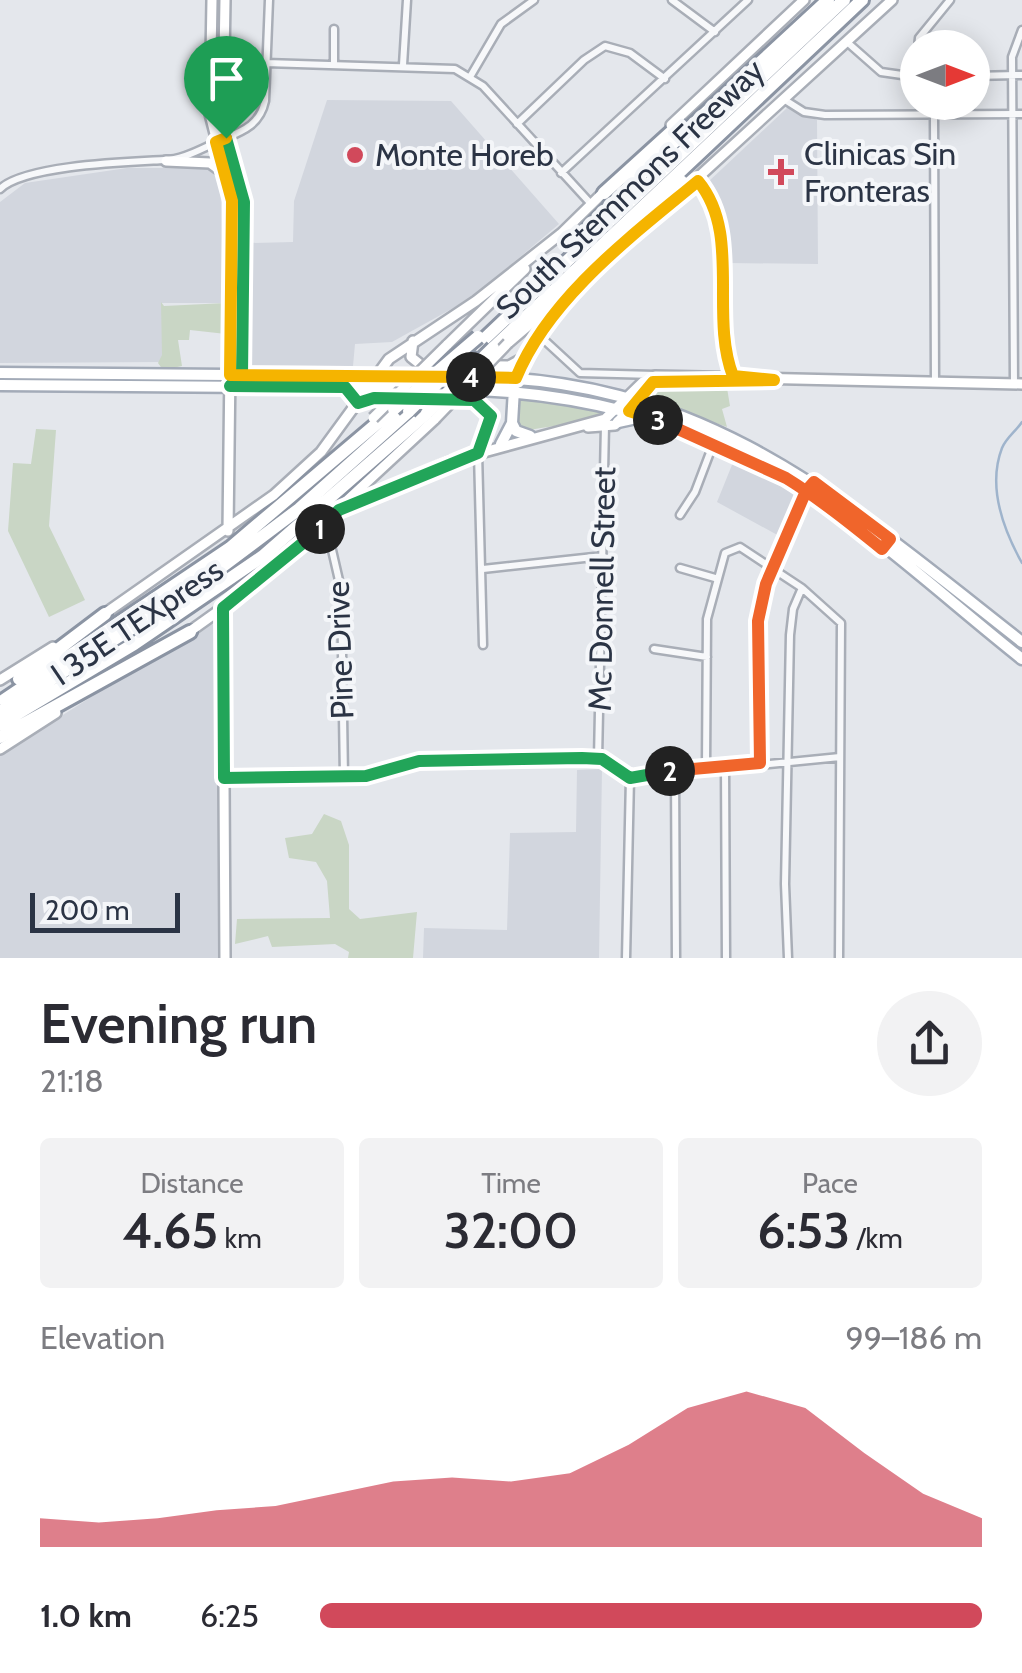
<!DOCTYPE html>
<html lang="en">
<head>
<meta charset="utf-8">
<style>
  :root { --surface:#fff; --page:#f2f2f3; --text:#2b2b33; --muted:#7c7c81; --accent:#d1495b }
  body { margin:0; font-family:Cabin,sans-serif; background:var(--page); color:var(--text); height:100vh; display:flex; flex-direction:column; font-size:38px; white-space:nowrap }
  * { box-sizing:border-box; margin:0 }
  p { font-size:32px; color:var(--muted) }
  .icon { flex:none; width:55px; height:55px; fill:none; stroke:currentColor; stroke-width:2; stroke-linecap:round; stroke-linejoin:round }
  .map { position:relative; height:958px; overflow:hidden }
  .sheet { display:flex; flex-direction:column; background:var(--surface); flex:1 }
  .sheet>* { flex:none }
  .needle { width:65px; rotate:90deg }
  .controls { position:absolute; left:900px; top:30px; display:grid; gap:20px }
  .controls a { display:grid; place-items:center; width:90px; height:90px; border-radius:50%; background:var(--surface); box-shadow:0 5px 25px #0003; font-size:50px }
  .scale { position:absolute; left:30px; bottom:25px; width:150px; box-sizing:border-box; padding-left:10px; border:5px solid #2b3445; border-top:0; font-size:28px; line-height:35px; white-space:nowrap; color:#2b3445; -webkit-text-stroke:8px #f4f6f9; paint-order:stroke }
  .pin { position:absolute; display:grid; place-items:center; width:85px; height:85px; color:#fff; margin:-102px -42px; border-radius:50% 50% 50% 0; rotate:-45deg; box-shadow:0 0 10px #0007 }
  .pin .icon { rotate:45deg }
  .km { position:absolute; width:50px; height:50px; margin:-25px; border-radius:50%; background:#222; color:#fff; font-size:28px; line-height:50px; text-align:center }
  .round { display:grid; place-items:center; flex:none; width:105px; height:105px; border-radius:52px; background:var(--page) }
  .headline { display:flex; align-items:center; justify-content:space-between; height:170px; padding:0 40px }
  h1 { font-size:55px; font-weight:600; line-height:75px }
  .stats { display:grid; grid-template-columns:repeat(3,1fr); gap:15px; height:170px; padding:10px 40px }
  .stats div { display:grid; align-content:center; border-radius:10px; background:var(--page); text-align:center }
  .stats b { font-size:50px; font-weight:600 }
  .stats small { font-size:28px; font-weight:400 }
  .stats p { font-size:28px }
  .chart { height:280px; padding:20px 40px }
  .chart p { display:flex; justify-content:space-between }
  .chart svg { width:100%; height:180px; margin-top:10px; fill:var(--accent); opacity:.7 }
  ul { padding:0 40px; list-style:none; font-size:32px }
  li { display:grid; grid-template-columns:160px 120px 1fr; align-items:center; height:75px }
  li i { height:25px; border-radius:12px; background:var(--accent) }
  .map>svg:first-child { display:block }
</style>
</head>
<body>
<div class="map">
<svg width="1022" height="958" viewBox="0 0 1022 958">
  <rect width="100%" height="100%" fill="#e4e7ec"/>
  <path fill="#d2d6de" d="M 327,100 L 451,101 L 559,224 L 473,297 L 392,342 L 355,344 L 353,366 L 247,365 L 249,243 L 293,242 L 294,201 Z
    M 788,107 L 817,120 L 818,264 L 729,263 L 726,217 L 708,182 Z
    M 127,168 L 208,168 L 220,175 L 224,303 L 162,303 L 162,362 L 0,363 L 0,202 L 25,183 Z
    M 734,460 L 798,496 L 781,537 L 717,502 Z
    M 209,622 L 217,627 L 220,958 L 0,958 L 0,755 Z
    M 602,769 L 599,958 L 423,958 L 424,928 L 507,930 L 510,833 L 576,832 L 577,770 Z"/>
  <path fill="#c9d6c5" d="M 161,302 L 164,306 L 226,303 L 226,334 L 190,330 L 189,340 L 178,340 L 182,366 L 163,370 L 158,363 L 162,355 Z
    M 660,388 L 727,388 L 730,406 L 722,409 L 727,427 L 652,401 L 653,390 Z
    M 521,396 L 601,409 L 603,413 C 590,424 542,426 521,432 L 516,427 Z
    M 36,429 L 56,430 L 49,526 L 85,600 L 49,617 L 8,531 L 13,463 L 31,464 Z
    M 324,814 L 341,821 L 349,845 L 349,909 L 360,919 L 417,912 L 413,958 L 348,958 L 349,952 L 335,944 L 272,947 L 268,936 L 235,944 L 237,919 L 330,918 L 327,881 L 316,862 L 289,858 L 285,838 L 312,834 Z"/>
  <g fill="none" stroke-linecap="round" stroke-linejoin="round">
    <path stroke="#9fb4cc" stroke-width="2.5" d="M 1022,422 C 1016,431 1006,438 1002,448 C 987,487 1003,529 1022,563"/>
    <g stroke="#a9aeb7" stroke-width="11">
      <path id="street" d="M 672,0 L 715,32
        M 847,42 L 881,72 L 916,77
        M 266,63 L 455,69 L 483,86 L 592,205
        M 334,64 L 334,29
        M 403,65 L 407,0
        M 972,76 L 1022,75
        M 470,77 L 501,24 L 534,0
        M 915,77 L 919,38 L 950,0
        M 785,100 L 804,112 L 825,115 L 1022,114
        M 934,114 L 935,383
        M 517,124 L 584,60 L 605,46 L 630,53 L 665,79
        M 561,173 L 748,0
        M 698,181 C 743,234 708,314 733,376
        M 0,189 C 25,165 128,162 164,160 C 184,160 204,147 222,140 C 243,131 260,125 265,101 L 269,0
        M 541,337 L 580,373 L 655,375
        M 1014,384 L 1012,57 L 1022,30
        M 478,453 L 483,645
        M 680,515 L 695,492 L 714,442
        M 326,524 L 341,589 L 344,777
        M 680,568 L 715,578
        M 483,569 L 603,556
        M 654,649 L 707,657
        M 598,759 L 605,425
        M 760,763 L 758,621 L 766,584 L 808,489
        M 725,766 L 726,958
        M 706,768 L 707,619 L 725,553 L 740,547 L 802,588 L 841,623 L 839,958
        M 675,771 L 676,958
        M 224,778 L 365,776 L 419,761 L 582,758 L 602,759 L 630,778
        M 626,958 L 630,778 L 840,757
        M 788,958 L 785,884 L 790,635 L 793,609 L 802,588"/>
    </g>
    <g stroke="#a9aeb7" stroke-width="14">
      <path id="secondary" d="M 212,0 L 210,114 L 232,201 L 228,531
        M 225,0 L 223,117 L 244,202 L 240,378
        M 671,125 L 804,0
        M 166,161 L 210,163 L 224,173
        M 658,214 L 892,0
        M 561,234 L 607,189
        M 413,341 L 411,357 L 421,365 L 509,366 L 522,359
        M 508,343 L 584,278
        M 447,345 L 525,269
        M 516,378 C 539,324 589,277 631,237
        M 451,399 L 474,400 L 489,411 L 490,426 L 478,453
        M 358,403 L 396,398
        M 588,427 L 615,425 L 653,382 L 774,379
        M 339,510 L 451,461 L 605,419 L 643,382 L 655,376 L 1022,384
        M 223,608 L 225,958
        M 100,617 L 274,495 L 321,452 L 389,359 L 476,301 L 562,233
        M 189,632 L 259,582 L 435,419
        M 0,680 L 53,647
        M 0,749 L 56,713"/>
    </g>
    <g stroke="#a3abb8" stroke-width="15">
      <path id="primary" d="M 0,373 L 436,377
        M 468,377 C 706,377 846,504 1022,642
        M 0,385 L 409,388
        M 346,388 L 358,403
        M 456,389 C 573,392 682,417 785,477 C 868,525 946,599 1022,659
        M 618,422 L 641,417
        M 512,423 L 516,431 L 530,436
        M 501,444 L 512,423 L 514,389"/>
    </g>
    <g stroke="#8b94a3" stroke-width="18">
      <path id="highway" d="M 604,193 L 679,125
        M 630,238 L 681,181
        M 577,240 L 659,156 L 828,0
        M 478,345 L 844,0
        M 493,348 L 862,0
        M 19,679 L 105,614
        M 4,700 L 230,548 L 394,409
        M 0,712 L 187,593 L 299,509 L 409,411
        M 0,724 L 134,644 L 263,556 L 427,413
        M 0,737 L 190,632"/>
    </g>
    <use href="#street" stroke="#f7f8fa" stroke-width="6"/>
    <use href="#secondary" stroke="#fff" stroke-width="9"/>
    <use href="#primary" stroke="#fff" stroke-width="10"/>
    <use href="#highway" stroke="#fff" stroke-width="12"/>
    <g stroke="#a9aeb7" stroke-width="14" stroke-linecap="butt">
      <path id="secondary-bridge" d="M 373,418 L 447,345
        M 435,419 L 508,343"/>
    </g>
    <g stroke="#8b94a3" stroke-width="18" stroke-linecap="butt">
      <path id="highway-bridge" d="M 394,409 L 478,337
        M 409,411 L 454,367
        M 427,413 L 493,348"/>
    </g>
    <use href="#secondary-bridge" stroke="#fff" stroke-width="9"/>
    <use href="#highway-bridge" stroke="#fff" stroke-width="12"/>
  </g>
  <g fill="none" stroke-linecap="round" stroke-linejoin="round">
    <g stroke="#fff" stroke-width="20">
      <path id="split-1" d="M 226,138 L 244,202 L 242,375 L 230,386 L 345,387 L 358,403 L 374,398 L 474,400 L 491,416 L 478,453 L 339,510 L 320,529"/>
    </g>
    <g stroke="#fff" stroke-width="20">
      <path id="split-2" d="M 320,529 L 223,608 L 224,778 L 366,776 L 419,761 L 582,758 L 602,759 L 630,778 L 670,771"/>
    </g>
    <g stroke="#fff" stroke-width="20">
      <path id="split-3" d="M 658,420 L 786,478 C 820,499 851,524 882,549 L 890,539 L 814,482 L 806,491 L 766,584 L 758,621 L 760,763 L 670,771"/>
    </g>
    <g stroke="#fff" stroke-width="20">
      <path id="split-4" d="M 471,377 L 516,378 C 549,297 633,235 698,181 C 742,234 709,314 733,376 L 774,380 L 653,382 L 629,411 L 658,420"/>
    </g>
    <g stroke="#fff" stroke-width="20">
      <path id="split-5" d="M 226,138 L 216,142 L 232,201 L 230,375 L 471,377"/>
    </g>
    <use href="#split-1" stroke="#22a559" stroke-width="12"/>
    <use href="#split-2" stroke="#22a559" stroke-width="12"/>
    <use href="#split-3" stroke="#f0652b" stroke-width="12"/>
    <use href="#split-4" stroke="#f5b400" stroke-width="12"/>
    <use href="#split-5" stroke="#f5b400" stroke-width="12"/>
  </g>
  <g fill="#d1495b" stroke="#f4f6f9" stroke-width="4">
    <circle cx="355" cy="155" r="10"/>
    <path d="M776 157h10v10h10v10h-10v10h-10v-10h-10v-10h10z"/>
  </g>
  <g text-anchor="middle" stroke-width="8" stroke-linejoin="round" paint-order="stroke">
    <g font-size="32" fill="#2b3445" stroke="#f4f6f9" text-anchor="start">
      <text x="804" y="165">Clinicas Sin<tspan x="804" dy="37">Fronteras</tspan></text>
      <text x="375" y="166">Monte Horeb</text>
    </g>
    <g font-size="32" fill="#2b3445" stroke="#f4f6f9">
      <text transform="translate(630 189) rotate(-44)" y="11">South Stemmons Freeway</text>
      <text transform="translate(602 589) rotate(-89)" y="11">Mc Donnell Street</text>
      <text transform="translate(137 622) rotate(-34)" y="11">I 35E TEXpress</text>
      <text transform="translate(340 650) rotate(-92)" y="11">Pine Drive</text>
    </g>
  </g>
</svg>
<div class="controls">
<a><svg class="needle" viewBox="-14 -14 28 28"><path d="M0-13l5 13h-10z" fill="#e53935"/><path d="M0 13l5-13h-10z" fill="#7c7c81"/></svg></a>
</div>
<div class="scale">200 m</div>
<div class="pin" style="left:226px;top:138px;background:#1e9e55"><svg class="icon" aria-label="arrive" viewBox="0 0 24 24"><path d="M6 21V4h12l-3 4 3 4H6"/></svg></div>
<b class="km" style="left:320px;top:529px">1</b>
<b class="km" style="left:670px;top:771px">2</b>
<b class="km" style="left:658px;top:420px">3</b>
<b class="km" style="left:471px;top:377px">4</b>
</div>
<section class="sheet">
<div class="headline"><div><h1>Evening run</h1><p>21:18</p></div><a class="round"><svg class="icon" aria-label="share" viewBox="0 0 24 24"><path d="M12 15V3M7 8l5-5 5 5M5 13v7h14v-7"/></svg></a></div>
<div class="stats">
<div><p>Distance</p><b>4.65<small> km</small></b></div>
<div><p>Time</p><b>32:00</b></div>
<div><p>Pace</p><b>6:53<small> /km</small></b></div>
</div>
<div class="chart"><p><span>Elevation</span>99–186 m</p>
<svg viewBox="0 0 160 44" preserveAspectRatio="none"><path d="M0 44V37L10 38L20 37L30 35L40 34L50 31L60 28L70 27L80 28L90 26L100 19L110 10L120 6L130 10L140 21L150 31L160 37V44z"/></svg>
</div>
<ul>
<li><b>1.0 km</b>6:25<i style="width:100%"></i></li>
</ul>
</section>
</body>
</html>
